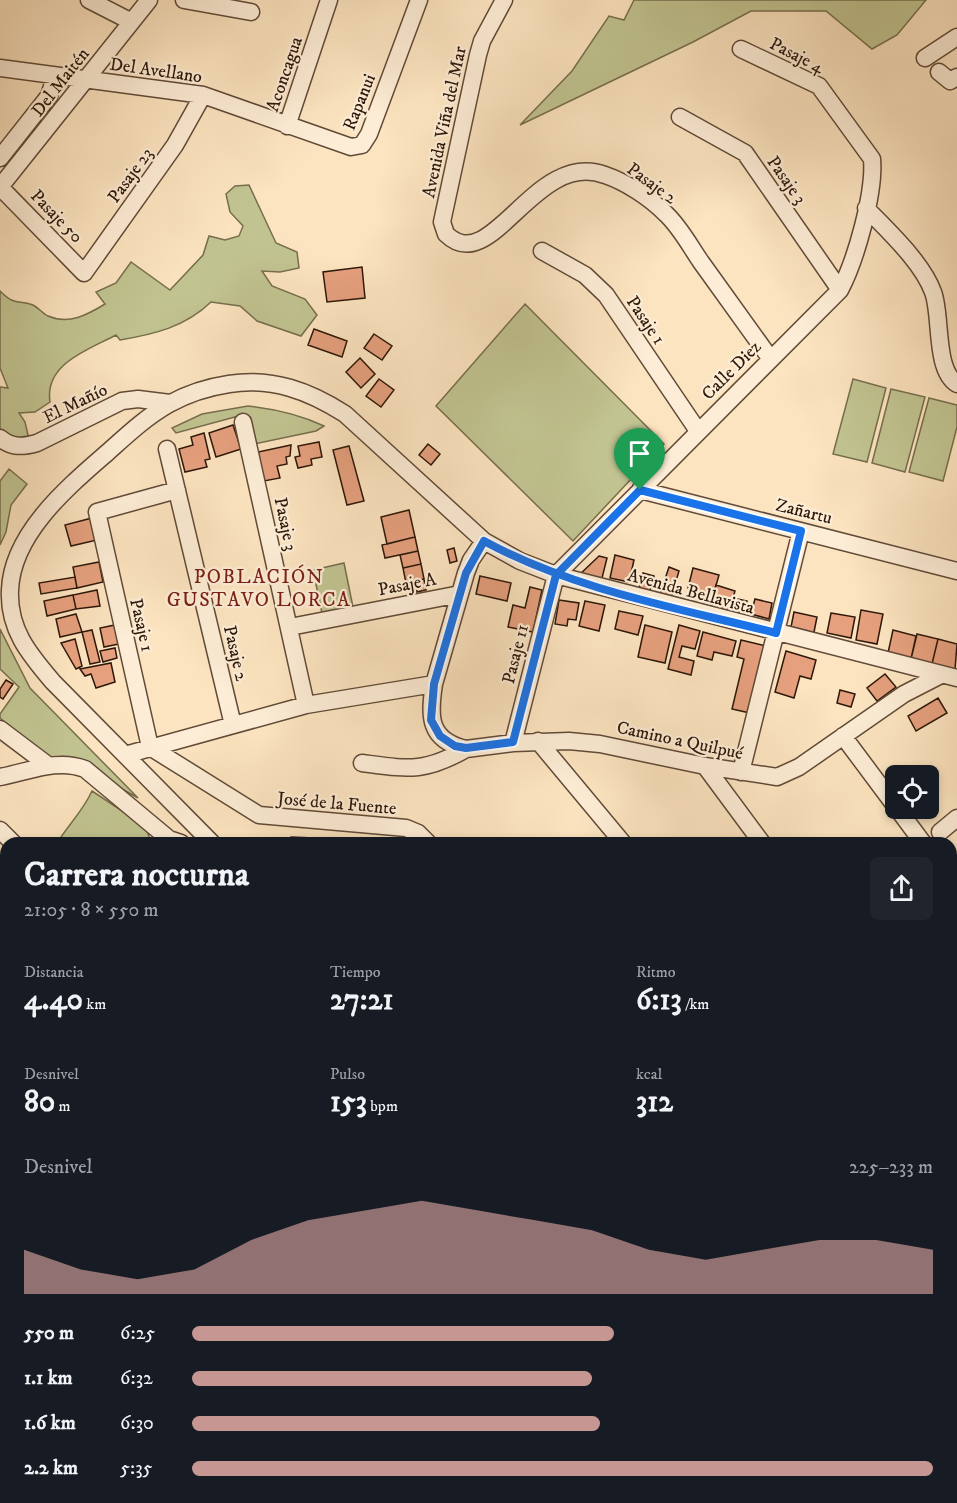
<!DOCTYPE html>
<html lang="es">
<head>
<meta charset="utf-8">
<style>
  :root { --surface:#171b24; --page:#20242c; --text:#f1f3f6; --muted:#9ea1a6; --accent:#c59692 }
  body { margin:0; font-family:"IM FELL DW Pica",serif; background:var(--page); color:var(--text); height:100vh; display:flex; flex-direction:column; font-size:22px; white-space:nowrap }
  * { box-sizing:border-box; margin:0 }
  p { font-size:20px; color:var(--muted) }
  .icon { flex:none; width:33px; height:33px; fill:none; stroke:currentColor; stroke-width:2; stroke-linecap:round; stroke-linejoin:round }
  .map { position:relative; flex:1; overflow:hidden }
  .panel { position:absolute; left:0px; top:837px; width:957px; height:666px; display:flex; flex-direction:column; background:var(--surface); border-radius:18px 18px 0 0; box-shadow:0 3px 9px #0003 }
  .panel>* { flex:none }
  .fabs { position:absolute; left:885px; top:765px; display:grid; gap:12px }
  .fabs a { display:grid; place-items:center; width:54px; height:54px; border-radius:9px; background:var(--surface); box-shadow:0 3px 9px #0003; font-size:30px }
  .pin { position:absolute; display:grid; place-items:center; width:51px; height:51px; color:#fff; margin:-62px -26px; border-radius:50% 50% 50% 0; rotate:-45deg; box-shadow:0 0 6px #0007 }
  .pin .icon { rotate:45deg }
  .round { display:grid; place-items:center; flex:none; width:63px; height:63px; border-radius:9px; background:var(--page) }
  .summary { display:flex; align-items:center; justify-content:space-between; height:102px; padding:0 24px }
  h1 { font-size:33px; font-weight:700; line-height:45px }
  .figures { display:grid; grid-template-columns:repeat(3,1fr); gap:9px; height:102px; padding:6px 24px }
  .figures div { display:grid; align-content:center }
  .figures b { font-size:30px; font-weight:700 }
  .figures small { font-size:16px; font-weight:400 }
  .figures p { font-size:16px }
  .chart { height:168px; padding:12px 24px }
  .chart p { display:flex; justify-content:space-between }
  .chart svg { width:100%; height:108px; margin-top:6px; fill:var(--accent); opacity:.7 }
  ul { padding:0 24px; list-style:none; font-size:20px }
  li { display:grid; grid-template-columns:96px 72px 1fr; align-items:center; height:45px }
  li i { height:15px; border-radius:8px; background:var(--accent) }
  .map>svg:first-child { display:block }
</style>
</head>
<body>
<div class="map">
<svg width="957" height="1503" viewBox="0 0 957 1503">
  <rect width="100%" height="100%" fill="#fce4c0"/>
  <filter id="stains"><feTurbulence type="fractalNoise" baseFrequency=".00333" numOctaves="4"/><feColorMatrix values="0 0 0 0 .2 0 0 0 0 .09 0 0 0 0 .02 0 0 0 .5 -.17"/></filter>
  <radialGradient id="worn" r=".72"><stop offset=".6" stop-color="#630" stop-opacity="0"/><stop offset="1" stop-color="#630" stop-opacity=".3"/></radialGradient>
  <path fill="#c1c491" stroke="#776e4d" stroke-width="1.5" d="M 634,0 L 926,0 L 897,35 L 872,49 L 826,11 L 751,11 L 693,42 L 520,125 L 572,71 L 609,16 L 624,20 Z
    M 249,185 L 276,243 L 297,252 L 299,268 L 280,272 L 262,271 L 272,286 L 305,299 L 317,315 L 301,336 L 257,321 L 240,306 L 211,302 C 185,327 155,334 120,340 L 116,335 C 88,350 44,364 50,402 L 35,412 L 19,413 L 25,422 L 31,448 L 0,432 L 0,387 L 8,388 L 0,368 L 0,291 C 16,307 18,299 33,305 C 39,308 43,314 48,316 C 69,325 87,315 105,304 L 96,292 L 116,283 L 131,262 L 170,290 L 203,255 L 209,236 L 225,240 L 239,236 L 243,226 L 230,212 L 226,194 L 235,186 Z
    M 525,304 L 664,444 L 573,541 L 436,406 Z
    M 853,379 L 886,388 L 867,462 L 833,454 Z
    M 891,389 L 925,397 L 905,472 L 872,463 Z
    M 929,398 L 957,405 L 957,427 L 943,481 L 909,472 Z
    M 248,406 C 276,409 299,414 324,426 L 316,431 L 254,444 L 246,414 L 176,433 L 172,428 L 202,414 Z
    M 9,469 L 27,484 L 11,505 L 6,532 L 0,545 L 0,481 Z
    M 344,563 L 354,612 L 323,618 L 313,570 Z
    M 0,629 L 30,688 L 138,798 L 84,767 L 55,764 L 0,718 L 0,714 L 19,687 L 0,669 Z
    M 92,791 L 145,826 L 150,839 L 149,843 L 57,843 C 68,825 83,811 92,791 Z
    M 85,1497 L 178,1497 L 178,1503 L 87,1503 Z
    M 450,1497 L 853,1497 L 844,1503 L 456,1503 Z"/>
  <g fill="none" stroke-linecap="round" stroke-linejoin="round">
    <path stroke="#727b71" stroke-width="4.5" d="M 951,1206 L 957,1202"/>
  </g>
  <path fill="#e6a07e" stroke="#2d1709" stroke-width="1.5" d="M 362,267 L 365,298 L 327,302 L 323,272 Z
    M 314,329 L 347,341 L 342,357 L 308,345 Z
    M 374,334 L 392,346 L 382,360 L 364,348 Z
    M 360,358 L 375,374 L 361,388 L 346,372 Z
    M 379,379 L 394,390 L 381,407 L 366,396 Z
    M 233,425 L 241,449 L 216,457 L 209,433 Z
    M 204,433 L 210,459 L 205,460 L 207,467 L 185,472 L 179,449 L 193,445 L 191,437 Z
    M 319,442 L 322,457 L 311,459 L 312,465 L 298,468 L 295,457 L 300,456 L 298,446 Z
    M 428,444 L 440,454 L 431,465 L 419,455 Z
    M 291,445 L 290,456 L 286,457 L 287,464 L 277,466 L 280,478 L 264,481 L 258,452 Z
    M 349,446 L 364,501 L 347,505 L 333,450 Z
    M 409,510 L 415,537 L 387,544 L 381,517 Z
    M 92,518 L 97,540 L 71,546 L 65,525 Z
    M 415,537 L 418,551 L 385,558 L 382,545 Z
    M 454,548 L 457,561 L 450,563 L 447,550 Z
    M 418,551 L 421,564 L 403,568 L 400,555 Z
    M 615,555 L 634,560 L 629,582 L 610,578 Z
    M 599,556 L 607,558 L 601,582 L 577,577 Z
    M 99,562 L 103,582 L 77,588 L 73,567 Z
    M 421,564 L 424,579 L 406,583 L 403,568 Z
    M 669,567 L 679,571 L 670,601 L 659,597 Z
    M 693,568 L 719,575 L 713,596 L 688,588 Z
    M 643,573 L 654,576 L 649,595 L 638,593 Z
    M 480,576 L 511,583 L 507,601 L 476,594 Z
    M 75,577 L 77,588 L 41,594 L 39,583 Z
    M 424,579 L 426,590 L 417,592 L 415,581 Z
    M 716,585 L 735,591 L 728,615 L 709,610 Z
    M 530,587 L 542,590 L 533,632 L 508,627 L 513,605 L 525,608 Z
    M 97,590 L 100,606 L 76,609 L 73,595 Z
    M 73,595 L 76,609 L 47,616 L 44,601 Z
    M 733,598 L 747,601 L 742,619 L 728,615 Z
    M 755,599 L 772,603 L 769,619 L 751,614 Z
    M 559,600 L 579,603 L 576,620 L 568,619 L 567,626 L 555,624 Z
    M 585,601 L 605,605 L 599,631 L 579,626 Z
    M 861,610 L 883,614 L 877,644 L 856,640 Z
    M 619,611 L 643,616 L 638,635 L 615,629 Z
    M 794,612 L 817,617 L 813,637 L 790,632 Z
    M 831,613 L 855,617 L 851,638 L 827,633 Z
    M 76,614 L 82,632 L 60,637 L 56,619 Z
    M 115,625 L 119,644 L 104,647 L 100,628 Z
    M 645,625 L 672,632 L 665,663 L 638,657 Z
    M 679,625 L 700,631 L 695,649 L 682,646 L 679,657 L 694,661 L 691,675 L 668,669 Z
    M 92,630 L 100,662 L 90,664 L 82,632 Z
    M 893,630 L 916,636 L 911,659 L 888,653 Z
    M 703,632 L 736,641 L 732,656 L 714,652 L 712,660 L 697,656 Z
    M 917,634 L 938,639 L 932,664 L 911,659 Z
    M 75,639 L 82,666 L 76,669 L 61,643 Z
    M 938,639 L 957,644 L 955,669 L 932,664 Z
    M 741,640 L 766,646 L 750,713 L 732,709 L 744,659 L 737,657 Z
    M 115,648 L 117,658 L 103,662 L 100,651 Z
    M 786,651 L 816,660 L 811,679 L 800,676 L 794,698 L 775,692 Z
    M 111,663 L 115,682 L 96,688 L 91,674 L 85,676 L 80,669 Z
    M 885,674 L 896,687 L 877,701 L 867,688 Z
    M 6,680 L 13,684 L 3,699 L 0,697 L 0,689 Z
    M 840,690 L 855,694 L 851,707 L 837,703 Z
    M 938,698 L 947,713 L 916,731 L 908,716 Z
    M 291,837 L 313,838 L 312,843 L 289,843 Z
    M 0,1261 L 6,1261 L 6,1303 L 0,1303 Z
    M 224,1497 L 240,1497 L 238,1503 L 223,1503 Z"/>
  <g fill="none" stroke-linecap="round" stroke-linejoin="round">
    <g stroke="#614a37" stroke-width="19">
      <path id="minor" d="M 89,0 L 130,21
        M 184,0 L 251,12
        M 504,0 L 482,41 L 478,55 L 442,222 L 446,234 C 492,279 534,149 605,175 C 626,182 650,198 666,214 C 680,227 690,246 701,262 C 724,294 747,326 770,358
        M 925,58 L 957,37
        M 0,68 L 203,95 L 351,147 L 362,145 L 369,134 L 419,0
        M 939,72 L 950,81 L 957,77
        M 680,117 L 745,153 L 840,290
        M 287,126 L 329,0
        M 0,158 L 49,96 L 55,77
        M 0,187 L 84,273 L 175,145 L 203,95
        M 0,187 L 149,0
        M 866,208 C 888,231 922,262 933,292 C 942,315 934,370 957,384
        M 542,251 L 585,275 L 606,295 L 698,431
        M 243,422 L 306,705
        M 0,438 C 12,448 23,447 37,443 L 122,401 L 138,399 L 170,403
        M 167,449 L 233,725
        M 177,490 L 97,512 L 150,747 L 259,815 L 406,828 L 418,833 L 428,843
        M 640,490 L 957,571
        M 556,575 L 840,290 C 856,260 875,192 872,159 L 819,86 L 741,49
        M 290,627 L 460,594
        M 434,684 L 466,573 L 471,560 L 484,541
        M 0,729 L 49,766
        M 843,736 L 896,807
        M 538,741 L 623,843
        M 513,743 L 556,575
        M 125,755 L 306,705 L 434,684 C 429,716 428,740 466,749 L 513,743 L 569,741 L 600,744 L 705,766 L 777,777 L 799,767 L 904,694 L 941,675
        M 362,763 C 408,769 424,773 466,749
        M 705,766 L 762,843
        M 741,772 L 801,531
        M 0,777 C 28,772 57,758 85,769 L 169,839 L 181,843
        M 897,808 L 923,843
        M 0,830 L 13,843
        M 940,832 L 957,818
        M 212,843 L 53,682 C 29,654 8,629 10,590 C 12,533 69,486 108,452 C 127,435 146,417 169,404 C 187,394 209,387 229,384 C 272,377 309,391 345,414 L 484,541 L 520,561 L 556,575 L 957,678
        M 951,878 L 957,886
        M 951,1081 L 957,1089
        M 951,1115 L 957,1110
        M 0,1135 L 6,1132
        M 0,1328 L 6,1328
        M 951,1363 L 957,1360
        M 951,1426 L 957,1434
        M 14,1497 L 27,1503
        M 276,1497 L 287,1503
        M 373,1497 L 379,1503
        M 196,1503 L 199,1497"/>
    </g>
    <use href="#minor" stroke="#fdedd6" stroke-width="16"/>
  </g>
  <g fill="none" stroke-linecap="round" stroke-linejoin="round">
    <g stroke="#fff" stroke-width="12">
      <path id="route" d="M 640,490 L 556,575 L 513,742 L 466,748 L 455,746 L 440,736 L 431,720 L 434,684 L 466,573 L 484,541 C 574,590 678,608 776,633 L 801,531 L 640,490"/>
    </g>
    <use href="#route" stroke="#1a73e8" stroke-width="8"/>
  </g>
  <g text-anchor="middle" stroke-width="4.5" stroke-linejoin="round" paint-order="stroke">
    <g font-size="18" fill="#2d1709" stroke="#fdedd6">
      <text transform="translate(797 55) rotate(27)" y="6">Pasaje 4</text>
      <text transform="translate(156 70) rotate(8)" y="6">Del Avellano</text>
      <text transform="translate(284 74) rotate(-71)" y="6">Aconcagua</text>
      <text transform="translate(60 82) rotate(-52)" y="6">Del Maitén</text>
      <text transform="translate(359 102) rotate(-68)" y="6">Rapanui</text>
      <text transform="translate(444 122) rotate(-78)" y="6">Avenida Viña del Mar</text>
      <text transform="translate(130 175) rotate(-54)" y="6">Pasaje 23</text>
      <text transform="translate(787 180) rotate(55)" y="6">Pasaje 3</text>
      <text transform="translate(652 183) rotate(36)" y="6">Pasaje 2</text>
      <text transform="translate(57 216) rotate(46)" y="6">Pasaje 50</text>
      <text transform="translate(646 320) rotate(56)" y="6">Pasaje 1</text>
      <text transform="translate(731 370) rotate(-45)" y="6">Calle Diez</text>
      <text transform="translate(75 403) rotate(-26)" y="6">El Mañío</text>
      <text transform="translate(804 511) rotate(14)" y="6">Zañartu</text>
      <text transform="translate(286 524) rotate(78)" y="6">Pasaje 3</text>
      <text transform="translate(407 584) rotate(-11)" y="6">Pasaje A</text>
      <text transform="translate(691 591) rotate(15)" y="6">Avenida Bellavista</text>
      <text transform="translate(142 625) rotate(77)" y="6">Pasaje 1</text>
      <text transform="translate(236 653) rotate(77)" y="6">Pasaje 2</text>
      <text transform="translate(515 654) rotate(-76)" y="6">Pasaje 11</text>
      <text transform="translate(680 740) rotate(12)" y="6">Camino a Quilpué</text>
      <text transform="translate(337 803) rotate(5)" y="6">José de la Fuente</text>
    </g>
    <g font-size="20" letter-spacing="1.5" fill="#7a1f14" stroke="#fdedd6">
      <text x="259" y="583">POBLACIÓN<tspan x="259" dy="23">GUSTAVO LORCA</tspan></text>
    </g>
  </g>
  <rect width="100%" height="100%" filter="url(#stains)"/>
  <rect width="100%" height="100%" fill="url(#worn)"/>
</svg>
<div class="fabs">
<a><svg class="icon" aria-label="locate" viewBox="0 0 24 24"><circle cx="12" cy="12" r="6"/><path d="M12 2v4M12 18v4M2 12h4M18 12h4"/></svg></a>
</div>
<div class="pin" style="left:640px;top:490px;background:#1e9e55"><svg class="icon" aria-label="arrive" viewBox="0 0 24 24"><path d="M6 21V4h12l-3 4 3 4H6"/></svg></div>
<section class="panel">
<div class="summary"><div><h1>Carrera nocturna</h1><p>21:05 · 8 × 550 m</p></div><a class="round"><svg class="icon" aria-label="share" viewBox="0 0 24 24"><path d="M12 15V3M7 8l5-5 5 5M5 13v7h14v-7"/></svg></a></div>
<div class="figures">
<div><p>Distancia</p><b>4.40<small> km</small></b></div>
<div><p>Tiempo</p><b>27:21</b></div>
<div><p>Ritmo</p><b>6:13<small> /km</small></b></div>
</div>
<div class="figures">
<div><p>Desnivel</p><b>80<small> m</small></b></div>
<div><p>Pulso</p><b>153<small> bpm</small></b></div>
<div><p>kcal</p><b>312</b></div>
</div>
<div class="chart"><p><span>Desnivel</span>225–233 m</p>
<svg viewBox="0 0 160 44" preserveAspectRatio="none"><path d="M0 44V26L10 34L20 38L30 34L40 22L50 14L60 10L70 6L80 10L90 14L100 18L110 26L120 30L130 26L140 22L150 22L160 26V44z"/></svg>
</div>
<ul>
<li><b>550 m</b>6:25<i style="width:57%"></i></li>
<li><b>1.1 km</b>6:32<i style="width:54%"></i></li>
<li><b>1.6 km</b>6:30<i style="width:55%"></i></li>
<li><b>2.2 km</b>5:35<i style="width:100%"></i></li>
</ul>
</section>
</div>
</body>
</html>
